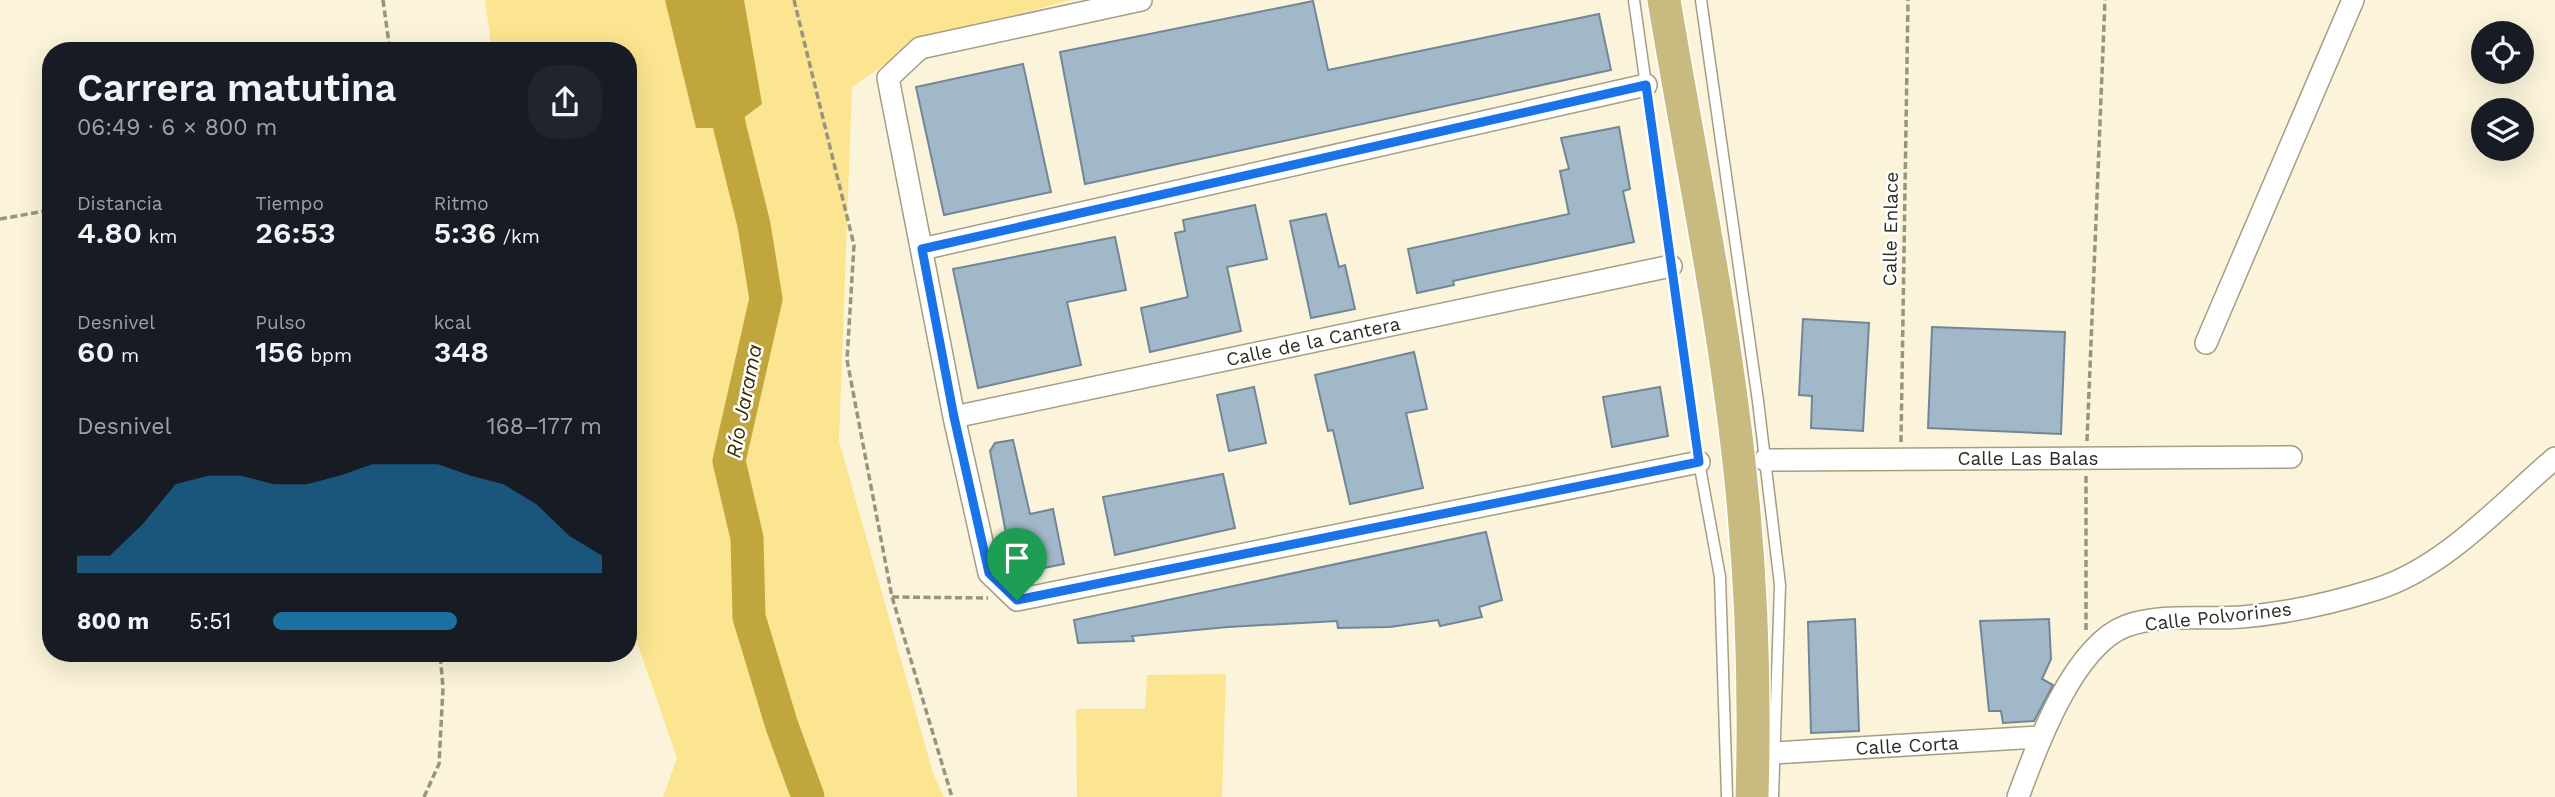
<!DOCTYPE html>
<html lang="es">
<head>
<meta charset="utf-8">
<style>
  :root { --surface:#171b24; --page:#20242c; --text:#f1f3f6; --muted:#9ea1a6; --accent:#1c70a1 }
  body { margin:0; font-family:"Work Sans",sans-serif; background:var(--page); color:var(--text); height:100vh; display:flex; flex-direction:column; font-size:26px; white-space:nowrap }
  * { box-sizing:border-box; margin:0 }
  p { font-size:23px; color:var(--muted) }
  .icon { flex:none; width:38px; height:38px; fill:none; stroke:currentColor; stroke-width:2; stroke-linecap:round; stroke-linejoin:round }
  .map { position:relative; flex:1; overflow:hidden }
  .panel { position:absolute; left:42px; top:42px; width:595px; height:620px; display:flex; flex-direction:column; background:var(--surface); border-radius:28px; box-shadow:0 7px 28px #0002 }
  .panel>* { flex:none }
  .controls { position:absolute; left:2471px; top:21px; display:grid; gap:14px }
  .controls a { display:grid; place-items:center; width:63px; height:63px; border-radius:50%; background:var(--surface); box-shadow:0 7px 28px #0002; font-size:35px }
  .pin { position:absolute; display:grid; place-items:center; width:60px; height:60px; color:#fff; margin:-72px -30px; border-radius:50% 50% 50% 0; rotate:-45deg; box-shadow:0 0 7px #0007 }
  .pin .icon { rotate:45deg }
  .round { display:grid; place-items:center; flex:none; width:74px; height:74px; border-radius:28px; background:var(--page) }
  .head { display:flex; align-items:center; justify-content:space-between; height:119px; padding:0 35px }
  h1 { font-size:38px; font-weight:600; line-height:52px }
  .metrics { display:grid; grid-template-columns:repeat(3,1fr); gap:10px; height:119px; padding:7px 35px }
  .metrics div { display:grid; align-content:center }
  .metrics b { font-size:30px; font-weight:600 }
  .metrics small { font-size:19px; font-weight:400 }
  .metrics p { font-size:19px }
  .chart { height:196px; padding:14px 35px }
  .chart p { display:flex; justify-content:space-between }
  .chart svg { width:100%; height:126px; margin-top:7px; fill:var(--accent); opacity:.7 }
  ul { padding:0 35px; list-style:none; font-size:23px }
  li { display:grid; grid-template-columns:112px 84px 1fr; align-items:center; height:52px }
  li i { height:18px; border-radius:9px; background:var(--accent) }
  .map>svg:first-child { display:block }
</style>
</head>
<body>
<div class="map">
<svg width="2555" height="797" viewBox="0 0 2555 797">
  <rect width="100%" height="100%" fill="#fbf4da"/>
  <path fill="#fbe590" d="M 485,0 L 1071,0 L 918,41 L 852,87 L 839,441 L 933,773 L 944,797 L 663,797 L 677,758 L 628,616 L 628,51 L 492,51 Z
    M 1226,674 L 1222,797 L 1077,797 L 1076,709 L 1145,709 L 1147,675 Z"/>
  <path fill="#c0a63d" d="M 665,0 L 744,0 L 762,104 L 730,128 L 696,128 Z"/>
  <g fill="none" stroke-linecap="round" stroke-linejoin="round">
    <path stroke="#c0a63d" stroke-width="33" d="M 704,0 L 730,128 L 754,225 L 766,299 L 729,461 L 747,538 L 749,617 L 782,726 L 808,797"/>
  </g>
  <path fill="#a1b8c9" stroke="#718797" stroke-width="2" d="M 1313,1 L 1328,70 L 1599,14 L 1611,70 L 1085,184 L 1060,52 Z
    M 1023,64 L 1051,192 L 944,215 L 916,87 Z
    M 1619,127 L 1630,189 L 1623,191 L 1634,242 L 1453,281 L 1454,285 L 1417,293 L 1408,249 L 1569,214 L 1560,171 L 1569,169 L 1561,138 Z
    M 1255,205 L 1267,259 L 1227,267 L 1241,331 L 1150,352 L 1141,308 L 1188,297 L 1175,233 L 1185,231 L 1183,220 Z
    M 1326,214 L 1339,267 L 1345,265 L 1355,309 L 1311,318 L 1290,221 Z
    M 1115,237 L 1126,290 L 1067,302 L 1081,365 L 978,388 L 953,269 Z
    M 1803,319 L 1869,323 L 1863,431 L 1811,428 L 1812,396 L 1799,395 Z
    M 1932,327 L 2065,332 L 2061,434 L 1928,428 Z
    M 1414,352 L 1427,409 L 1406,413 L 1423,488 L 1350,504 L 1333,430 L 1328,431 L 1315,375 Z
    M 1254,387 L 1266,443 L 1229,451 L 1217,395 Z
    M 1660,387 L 1668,436 L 1612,447 L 1603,397 Z
    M 1013,440 L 1030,514 L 1053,509 L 1064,564 L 1014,574 L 990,451 L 995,443 Z
    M 1223,474 L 1235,528 L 1115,555 L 1103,497 Z
    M 1486,532 L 1502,600 L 1479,607 L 1482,617 L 1440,626 L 1438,620 L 1390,627 L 1338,628 L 1337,621 L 1228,627 L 1132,636 L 1134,641 L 1078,643 L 1074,620 Z
    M 1855,619 L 1859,731 L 1811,733 L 1808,622 Z
    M 2049,619 L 2051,659 L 2042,679 L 2053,685 L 2034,721 L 2003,723 L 2001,711 L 1989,711 L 1980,621 Z"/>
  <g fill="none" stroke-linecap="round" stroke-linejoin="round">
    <g stroke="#a59e86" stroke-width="13">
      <path id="lane" d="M 1634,0 L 1699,462 L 1720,577 L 1727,797
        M 1701,0 L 1758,401 L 1780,585 L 1773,797"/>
    </g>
    <g stroke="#a59e86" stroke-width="24">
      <path id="street" d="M 1141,0 L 920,48 L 888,78 L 954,417 L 989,573 L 1017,600 L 1699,462
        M 922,249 L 1646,85
        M 2206,343 L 2353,0
        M 954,417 L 1671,266
        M 1765,460 L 2291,457
        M 1775,753 L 2039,737
        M 2018,797 C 2036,748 2073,646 2126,626 C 2162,613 2204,620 2242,617 C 2287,613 2333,603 2377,589 C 2446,567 2501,504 2555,458"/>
    </g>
    <g stroke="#fff" stroke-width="36">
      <path id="primary" d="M 1664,0 C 1691,163 1726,326 1742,491 C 1752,592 1755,695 1752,797"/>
    </g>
    <path stroke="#989481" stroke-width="3.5" stroke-dasharray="7 3.5" stroke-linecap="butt" d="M 383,0 L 390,51
      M 794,0 L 854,245 L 847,360 L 892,597 L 952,797
      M 0,219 L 51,210
      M 2087,441 L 2105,0
      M 1901,442 L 1908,0
      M 2086,476 L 2086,630
      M 892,597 L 988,598
      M 424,797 L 439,764 L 443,688 L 440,653"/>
    <use href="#lane" stroke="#fff" stroke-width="10"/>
    <use href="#street" stroke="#fff" stroke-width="21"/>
    <use href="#primary" stroke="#c9bb7f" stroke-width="33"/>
  </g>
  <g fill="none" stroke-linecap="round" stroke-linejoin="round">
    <g stroke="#fff" stroke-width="14">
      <path id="route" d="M 1646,85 L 1699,462 L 1017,600 L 989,573 L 954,417 L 922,249 Z"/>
    </g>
    <use href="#route" stroke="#1a73e8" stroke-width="9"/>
  </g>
  <g text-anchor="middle" stroke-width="5" stroke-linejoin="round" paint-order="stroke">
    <g font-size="19" fill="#2e2c22" stroke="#fff">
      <text transform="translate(1890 229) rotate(-89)" y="7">Calle Enlace</text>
      <text transform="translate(1313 341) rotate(-12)" y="7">Calle de la Cantera</text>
      <text x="2028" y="465">Calle Las Balas</text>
      <text transform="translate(2218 616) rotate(-6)" y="7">Calle Polvorines</text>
      <text transform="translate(1907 745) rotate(-3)" y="7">Calle Corta</text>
    </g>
    <g font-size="21" font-style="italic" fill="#382d00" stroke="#fff">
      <text transform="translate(744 401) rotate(-79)" y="7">Río Jarama</text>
    </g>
  </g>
</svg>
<div class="controls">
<a><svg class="icon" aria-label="locate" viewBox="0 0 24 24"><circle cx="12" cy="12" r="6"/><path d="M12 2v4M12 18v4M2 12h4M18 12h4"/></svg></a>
<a><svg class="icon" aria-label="layers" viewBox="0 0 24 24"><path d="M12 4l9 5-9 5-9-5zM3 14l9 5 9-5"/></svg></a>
</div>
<div class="pin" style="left:1017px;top:600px;background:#1e9e55"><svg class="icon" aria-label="arrive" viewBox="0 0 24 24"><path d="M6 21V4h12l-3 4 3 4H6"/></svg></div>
<section class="panel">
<div class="head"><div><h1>Carrera matutina</h1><p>06:49 · 6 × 800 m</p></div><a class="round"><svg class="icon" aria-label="share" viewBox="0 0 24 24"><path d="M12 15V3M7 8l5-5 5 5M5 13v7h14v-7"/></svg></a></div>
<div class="metrics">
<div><p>Distancia</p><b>4.80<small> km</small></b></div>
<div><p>Tiempo</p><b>26:53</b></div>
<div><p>Ritmo</p><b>5:36<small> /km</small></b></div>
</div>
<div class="metrics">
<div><p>Desnivel</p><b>60<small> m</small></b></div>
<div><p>Pulso</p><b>156<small> bpm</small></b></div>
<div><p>kcal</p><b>348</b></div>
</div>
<div class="chart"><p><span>Desnivel</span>168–177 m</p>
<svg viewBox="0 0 160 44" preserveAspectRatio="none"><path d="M0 44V38L10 38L20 27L30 13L40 10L50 10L60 13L70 13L80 10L90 6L100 6L110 6L120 10L130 13L140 20L150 31L160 38V44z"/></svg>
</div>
<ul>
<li><b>800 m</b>5:51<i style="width:56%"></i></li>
</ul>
</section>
</div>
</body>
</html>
